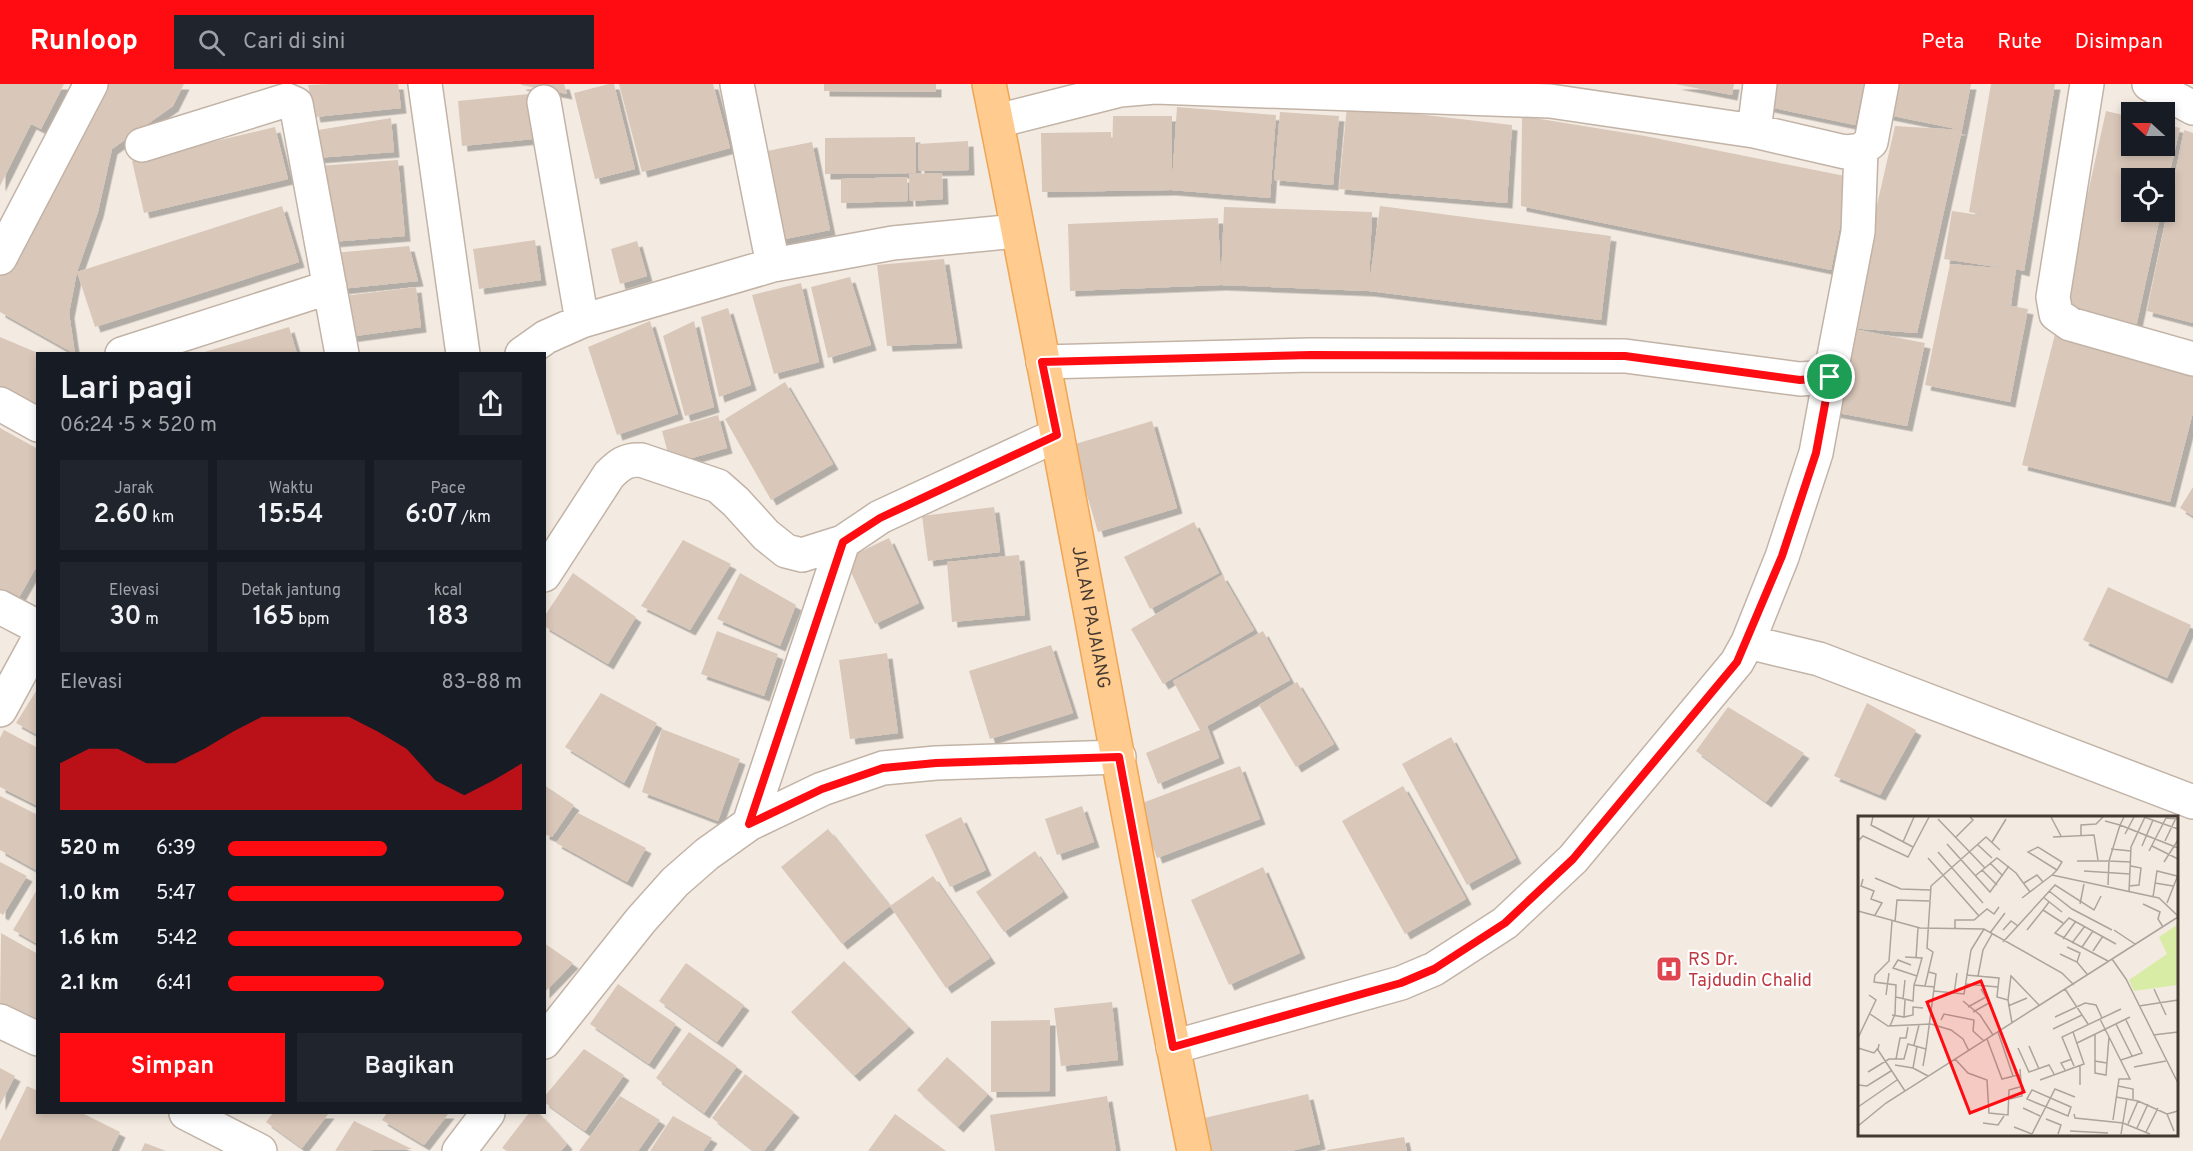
<!DOCTYPE html>
<html lang="id">
<head>
<meta charset="utf-8">
<style>
  :root { --surface:#171b24; --page:#20242c; --text:#f1f3f6; --muted:#9ea1a6; --accent:#ff0c12 }
  body { margin:0; font-family:Overpass,sans-serif; background:var(--page); color:var(--text); height:100vh; display:flex; flex-direction:column; font-size:22px; white-space:nowrap }
  * { box-sizing:border-box; margin:0 }
  p { font-size:20px; color:var(--muted) }
  .icon { flex:none; width:33px; height:33px; fill:none; stroke:currentColor; stroke-width:2; stroke-linecap:round; stroke-linejoin:round }
  .map { position:relative; flex:1; overflow:hidden }
  .panel { position:absolute; left:36px; top:268px; width:510px; height:762px; display:flex; flex-direction:column; background:var(--surface); border-radius:0px; box-shadow:0 3px 9px #0003 }
  .panel>* { flex:none }
  .needle { width:39px; rotate:291deg }
  .controls { position:absolute; left:2121px; top:18px; display:grid; gap:12px }
  .controls a { display:grid; place-items:center; width:54px; height:54px; border-radius:0px; background:var(--surface); box-shadow:0 3px 9px #0003; font-size:30px }
  .pin { position:absolute; display:grid; place-items:center; width:51px; height:51px; color:#fff; margin:-26px; border:3px solid #fff; border-radius:50%; box-shadow:0 2px 6px #0007 }
  .round { display:grid; place-items:center; flex:none; width:63px; height:63px; border-radius:0px; background:var(--page) }
  .summary { display:flex; align-items:center; justify-content:space-between; height:102px; padding:0 24px }
  h1 { font-size:33px; font-weight:600; line-height:45px }
  .metrics { display:grid; grid-template-columns:repeat(3,1fr); gap:9px; height:102px; padding:6px 24px }
  .metrics div { display:grid; align-content:center; border-radius:0px; background:var(--page); text-align:center }
  .metrics b { font-size:26px; font-weight:600 }
  .metrics small { font-size:16px; font-weight:400 }
  .metrics p { font-size:16px }
  .chart { height:168px; padding:12px 24px }
  .chart p { display:flex; justify-content:space-between }
  .chart svg { width:100%; height:108px; margin-top:6px; fill:var(--accent); opacity:.7 }
  .button { display:flex; gap:12px; margin-top:auto; padding:12px 24px }
  .button a { flex:1; height:69px; border-radius:0px; background:var(--accent); color:#fff; font-size:24px; font-weight:600; line-height:69px; text-align:center }
  .button a+a { background:var(--page); color:var(--text) }
  ul { padding:0 24px; list-style:none; font-size:20px }
  li { display:grid; grid-template-columns:96px 72px 1fr; align-items:center; height:45px }
  li i { height:15px; border-radius:8px; background:var(--accent) }
  header { display:flex; align-items:center; gap:36px; box-sizing:border-box; height:84px; padding:0 30px; background:var(--accent); color:#fff }
  header strong { font-size:28px }
  nav { display:flex; gap:33px; margin-inline-start:auto; font-size:21px }
  .search { width:420px; height:54px; background:var(--page); display:flex; align-items:center; gap:15px; box-sizing:border-box; padding:0 21px; border-radius:0px; color:var(--muted); font-size:22px }
  .map>svg:first-child { display:block }
</style>
</head>
<body>
<header>
<strong>Runloop</strong>
<div class="search"><svg class="icon" aria-label="search" viewBox="0 0 24 24"><circle cx="10" cy="10" r="6"/><path d="M15 15l6 6"/></svg>Cari di sini</div>
<nav><a>Peta</a><a>Rute</a><a>Disimpan</a></nav>
</header>
<div class="map">
<svg width="2193" height="1067" viewBox="0 0 2193 1067">
  <defs>
    <filter id="shadow"><feDropShadow dx="5.5" dy="5.5" stdDeviation="0" flood-color="#0004"/></filter>
  </defs>
  <rect width="100%" height="100%" fill="#f3ebe2"/>
  <path fill="#d9c7b9" filter="url(#shadow)" d="M 0,0 L 64,0 L 41,45 L 31,40 L 0,102 Z
    M 97,0 L 184,0 L 173,22 L 112,65 L 98,128 L 77,188 L 282,122 L 299,178 L 95,243 L 77,188 L 69,229 L 75,270 L 0,228 L 0,188 Z
    M 330,0 L 398,0 L 401,24 L 315,33 L 308,1 Z
    M 521,0 L 564,0 L 567,10 L 521,1 Z
    M 609,0 L 614,0 L 635,85 L 595,95 L 574,9 Z
    M 619,0 L 713,0 L 730,64 L 642,88 Z
    M 824,0 L 936,0 L 936,8 L 824,7 Z
    M 1675,0 L 1734,0 L 1732,11 Z
    M 1768,0 L 1864,0 L 1855,41 L 1764,22 Z
    M 1890,0 L 1971,0 L 1962,46 L 1917,249 L 1849,244 L 1895,42 L 1962,46 L 1883,30 Z
    M 1991,0 L 2055,0 L 2024,187 L 2016,185 L 2011,221 L 1985,217 L 2028,225 L 2010,318 L 1925,301 L 1950,180 L 2010,185 L 1944,175 L 1952,127 L 2000,134 L 1969,128 Z
    M 529,10 L 533,55 L 462,62 L 458,17 Z
    M 1347,22 L 1512,41 L 1507,119 L 1339,105 Z
    M 1177,23 L 1276,31 L 1270,114 L 1171,106 L 1042,108 L 1041,49 L 1111,48 L 1112,78 L 1113,32 L 1172,32 L 1172,99 Z
    M 2106,27 L 2132,33 L 2132,62 L 2164,62 L 2164,40 L 2180,44 L 2165,109 L 2164,94 L 2132,94 L 2132,128 L 2161,128 L 2136,243 L 2062,227 Z
    M 1280,28 L 1339,32 L 1333,101 L 1274,96 Z
    M 1522,32 L 1645,52 L 1850,93 L 1831,186 L 1521,122 Z
    M 391,34 L 394,68 L 316,74 L 312,47 Z
    M 275,43 L 288,95 L 144,129 L 132,77 Z
    M 2184,46 L 2193,49 L 2193,239 L 2147,227 Z
    M 915,53 L 916,89 L 825,90 L 825,54 Z
    M 968,57 L 969,86 L 919,87 L 918,60 Z
    M 812,58 L 830,146 L 780,156 L 762,68 Z
    M 398,76 L 405,152 L 331,158 L 318,82 Z
    M 942,89 L 943,115 L 910,117 L 909,90 Z
    M 907,93 L 908,117 L 841,119 L 841,95 Z
    M 1380,122 L 1611,152 L 1601,236 L 1369,207 L 1221,201 L 1070,207 L 1068,140 L 1218,134 L 1221,197 L 1224,123 L 1372,128 L 1369,202 Z
    M 535,156 L 541,196 L 479,205 L 473,165 Z
    M 637,157 L 647,192 L 620,200 L 611,165 Z
    M 409,162 L 418,197 L 340,205 L 334,169 Z
    M 944,175 L 957,259 L 887,262 L 877,181 Z
    M 850,193 L 871,261 L 828,274 L 811,203 Z
    M 801,199 L 819,278 L 774,290 L 752,211 Z
    M 416,203 L 421,243 L 341,254 L 336,213 Z
    M 728,224 L 751,301 L 719,313 L 701,233 Z
    M 650,237 L 678,330 L 617,351 L 588,263 Z
    M 694,237 L 714,323 L 685,332 L 663,252 Z
    M 289,243 L 297,270 L 201,270 L 201,269 Z
    M 1849,244 L 1925,259 L 1907,342 L 1833,328 Z
    M 2055,250 L 2193,285 L 2193,328 L 2170,418 L 2022,381 Z
    M 0,253 L 38,269 L 38,320 L 0,304 Z
    M 785,298 L 833,380 L 771,416 L 725,335 Z
    M 718,331 L 727,364 L 671,380 L 662,347 Z
    M 1152,337 L 1177,424 L 1098,448 L 1072,361 Z
    M 0,344 L 38,365 L 38,480 L 17,517 L 0,507 Z
    M 2193,403 L 2193,432 L 2180,424 Z
    M 994,423 L 1000,468 L 928,477 L 922,432 Z
    M 1194,438 L 1219,489 L 1150,525 L 1124,473 Z
    M 889,454 L 919,519 L 875,540 L 845,475 Z
    M 683,456 L 731,480 L 690,546 L 641,522 Z
    M 1019,471 L 1025,531 L 952,538 L 947,478 Z
    M 573,489 L 636,533 L 608,580 L 544,542 L 544,533 Z
    M 740,489 L 796,521 L 780,562 L 717,535 Z
    M 1222,491 L 1254,546 L 1163,600 L 1131,545 Z
    M 2108,503 L 2191,541 L 2167,594 L 2083,556 Z
    M 717,547 L 778,570 L 764,612 L 701,590 Z
    M 1263,547 L 1290,596 L 1207,642 L 1219,674 L 1158,700 L 1146,669 L 1200,646 L 1173,597 Z
    M 1051,561 L 1073,629 L 990,655 L 969,587 Z
    M 887,569 L 898,649 L 850,655 L 839,576 Z
    M 1297,598 L 1334,660 L 1296,683 L 1259,621 Z
    M 38,604 L 38,651 L 16,639 Z
    M 601,609 L 657,639 L 624,699 L 565,663 Z
    M 1867,619 L 1916,646 L 1880,711 L 1834,692 Z
    M 1728,623 L 1804,669 L 1766,718 L 1696,667 Z
    M 662,645 L 740,675 L 718,737 L 642,708 Z
    M 4,646 L 38,664 L 38,722 L 0,703 L 0,654 Z
    M 1451,653 L 1516,774 L 1467,801 L 1402,680 Z
    M 1240,682 L 1260,735 L 1157,774 L 1137,721 Z
    M 544,701 L 574,721 L 552,753 L 544,750 Z
    M 1403,702 L 1466,815 L 1405,850 L 1342,737 Z
    M 0,712 L 38,731 L 38,787 L 0,766 Z
    M 1082,722 L 1094,758 L 1057,771 L 1045,735 Z
    M 578,729 L 646,764 L 627,798 L 556,759 Z
    M 961,733 L 986,786 L 950,803 L 925,751 Z
    M 828,745 L 890,822 L 842,860 L 781,783 Z
    M 1035,767 L 1063,808 L 1004,848 L 976,808 Z
    M 0,778 L 27,792 L 3,831 L 0,829 Z
    M 1263,783 L 1300,869 L 1229,901 L 1191,816 Z
    M 933,792 L 990,874 L 946,904 L 890,822 Z
    M 38,804 L 38,860 L 13,846 Z
    M 1,849 L 38,870 L 38,939 L 0,926 Z
    M 544,859 L 573,879 L 544,909 Z
    M 844,877 L 909,943 L 854,992 L 791,928 Z
    M 686,879 L 744,921 L 717,958 L 659,917 Z
    M 618,900 L 676,940 L 649,980 L 590,940 Z
    M 1112,918 L 1118,976 L 1061,982 L 1054,924 Z
    M 1050,936 L 1050,1007 L 991,1008 L 991,937 Z
    M 689,948 L 737,982 L 704,1029 L 656,994 Z
    M 584,965 L 624,991 L 585,1047 L 544,1018 L 544,1013 Z
    M 947,973 L 988,1010 L 958,1043 L 917,1006 Z
    M 0,984 L 15,992 L 0,1021 Z
    M 745,990 L 794,1028 L 764,1067 L 754,1067 L 712,1034 Z
    M 27,1002 L 38,1007 L 38,1029 L 82,1029 L 120,1048 L 111,1067 L 0,1067 L 0,1057 Z
    M 1308,1010 L 1320,1060 L 1291,1067 L 1207,1067 L 1200,1035 Z
    M 620,1012 L 660,1036 L 638,1067 L 579,1067 Z
    M 1107,1012 L 1116,1067 L 995,1067 L 990,1031 Z
    M 273,1029 L 329,1029 L 302,1064 L 266,1038 Z
    M 387,1029 L 449,1029 L 424,1061 L 382,1036 Z
    M 529,1029 L 539,1029 L 567,1060 L 561,1067 L 507,1067 L 502,1064 Z
    M 895,1030 L 946,1067 L 868,1067 Z
    M 673,1032 L 712,1054 L 703,1067 L 650,1067 Z
    M 354,1037 L 412,1065 L 335,1067 Z
    M 1404,1053 L 1407,1067 L 1327,1067 L 1327,1066 Z
    M 145,1059 L 166,1067 L 141,1067 Z"/>
  <g fill="none" stroke-linecap="round" stroke-linejoin="round">
    <g stroke="#c2b3a6" stroke-width="36">
      <path id="minor" d="M 425,0 L 463,270
        M 737,0 L 773,181
        M 2087,0 L 2053,213 L 2056,230 L 2070,240 L 2193,275
        M 2149,0 L 2193,24
        M 544,18 L 582,237
        M 997,37 L 1120,6 L 1155,3 L 1550,17 L 1754,47 L 1845,68 L 1861,66 L 1871,58 L 1882,0
        M 1754,47 L 1760,0
        M 142,61 L 287,16 L 296,20 L 342,270
        M 0,174 L 91,0
        M 122,270 L 330,203
        M 522,270 L 546,253 L 582,237 L 773,181 L 893,159 L 1017,147
        M 1043,278 L 1311,271 L 1625,272 L 1800,295 L 1830,293 L 1858,148 L 1861,66
        M 0,320 L 38,341
        M 544,491 L 609,391 C 619,381 626,375 641,376 L 718,402 L 736,418 L 766,451 L 786,467 L 802,471 L 843,458 L 880,433 L 1057,351
        M 0,523 L 38,543
        M 1748,558 L 1782,473 L 1816,369 L 1830,293
        M 0,626 L 38,556
        M 749,740 L 843,458
        M 0,937 L 38,955
        M 544,958 L 641,836 L 675,798 L 707,770 L 749,740 L 822,705 L 883,684 L 936,679 L 1119,673
        M 1173,963 L 1401,899 L 1434,885 L 1505,839 L 1573,775 L 1737,578 L 1748,558 L 1819,575 L 2193,718
        M 186,1029 L 260,1067
        M 459,1067 L 488,1029"/>
    </g>
    <g stroke="#f0a553" stroke-width="36">
      <g id="major">
        <path id="s1" d="M 989,0 C 1061,355 1122,712 1194,1067"/>
      </g>
    </g>
    <use href="#minor" stroke="#fff" stroke-width="33"/>
    <use href="#major" stroke="#ffcb8e" stroke-width="33"/>
  </g>
  <g fill="none" stroke-linecap="round" stroke-linejoin="round">
    <g stroke="#fff" stroke-width="12">
      <path id="route" d="M 1311,271 L 1625,272 L 1800,296 L 1830,293 L 1816,369 L 1782,472 L 1737,578 L 1573,775 L 1505,839 L 1434,885 L 1401,899 L 1173,963 L 1119,673 L 936,679 L 883,684 L 822,705 L 749,740 L 843,458 L 880,434 L 1057,351 L 1042,278 Z"/>
    </g>
    <use href="#route" stroke="#ff0c12" stroke-width="8"/>
  </g>
  <defs>
    <g id="hospital-square" transform="scale(1.35)"><rect x="-9" y="-9" width="18" height="18" rx="4" fill="#e0444e" stroke="#fff"/><path d="M-5-5h3v3.5h4V-5h3V5h-3V1.5h-4V5h-3Z" fill="#fff"/></g>
  </defs>
  <g fill-rule="evenodd">
    <use href="#hospital-square" x="1669" y="885"/>
  </g>
  <g text-anchor="middle" stroke-width="4.5" stroke-linejoin="round" paint-order="stroke">
    <g font-size="18" fill="#453a32" stroke="#fff">
      <text dy="6" stroke="none"><textPath href="#s1" startOffset="543">JALAN PAJAIANG</textPath></text>
    </g>
    <g font-size="18" fill="#be3a42" stroke="#fff" text-anchor="start">
      <text x="1688" y="881">RS Dr.<tspan x="1688" dy="21">Tajdudin Chalid</tspan></text>
    </g>
  </g>
  <g transform="translate(1858 732)">
    <rect width="320" height="320" fill="#f3ebe2"/>
    <path d="M 319,109 L 319,169 L 276,175 L 271,164 L 309,138 L 301,121 Z" fill="#d9eca5"/>
    <path fill="none" stroke="#ada49c" stroke-width="1.5" d="M 15,1 L 13,9 L 55,31M 193,1 L 203,20M 266,1 L 262,9 L 320,32M 286,1 L 320,13M 80,3 L 127,52M 247,5 L 262,9 L 251,45 L 273,46M 267,18 L 276,1M 223,19 L 223,9 L 238,8 L 245,1M 98,21 L 115,4 L 112,1M 195,21 L 236,19 L 240,44M 0,25 L 5,20 L 50,41 L 71,1M 307,25 L 318,2M 45,26 L 56,1M 134,26 L 148,3M 89,28 L 132,76 L 151,50M 120,29 L 134,42M 284,30 L 295,4M 294,30 L 320,43M 253,33 L 273,35M 291,35 L 308,2 L 320,3M 80,36 L 125,87M 70,42 L 121,100M 219,45 L 251,45 L 250,69M 306,46 L 320,24M 132,47 L 145,60M 124,54 L 139,69M 226,55 L 272,58M 194,59 L 301,82 L 320,100M 117,60 L 139,42 L 158,57 L 172,76M 17,62 L 43,73 L 72,74M 5,63 L 3,70 L 16,75 L 13,83 L 24,87 L 17,99M 166,67 L 179,59 L 185,66M 297,67 L 315,70M 271,70 L 281,69 L 283,52 L 273,50M 191,75 L 214,93 L 254,114M 271,76 L 273,31 L 287,1M 185,81 L 204,96M 295,81 L 299,55 L 319,60M 164,82 L 194,59 L 199,54 L 204,46 L 180,31 L 170,36 L 199,54M 191,86 L 185,94 L 205,107M 309,87 L 320,59M 222,88 L 226,68M 285,88 L 302,96 L 300,103 L 305,111M 0,95 L 62,112 L 126,113 L 204,157 L 216,169M 37,106 L 39,84 L 71,85M 97,113 L 97,104 L 116,104 L 129,93 L 136,98 L 141,91M 145,114 L 153,105 L 160,110M 169,114 L 185,94M 256,114 L 277,128M 132,117 L 147,97M 205,123 L 218,105M 145,126 L 197,69 L 236,94 L 243,80M 214,127 L 227,110M 209,131 L 222,137 L 219,146M 224,131 L 235,115M 235,135 L 245,120M 202,138 L 219,146 L 229,158M 47,141 L 64,142 L 59,160M 58,142 L 60,112M 254,143 L 268,163 L 320,267M 250,145 L 197,117 L 211,102 L 258,128M 53,149 L 40,144 L 35,152 L 59,160 L 56,169 L 77,171M 108,159 L 141,162 L 139,181 L 150,184M 120,160 L 125,134 L 134,118M 107,168 L 140,171M 67,170 L 75,136 L 69,132 L 73,70 L 128,21 L 142,34M 207,173 L 230,208M 296,173 L 308,199M 76,175 L 106,178 L 113,134 L 126,113M 96,178 L 99,157M 28,179 L 31,157M 38,181 L 55,185 L 56,169M 45,183 L 47,164M 105,185 L 122,199 L 135,219M 150,190 L 169,182M 281,190 L 320,184M 110,191 L 128,181 L 123,173M 115,196 L 131,187M 12,198 L 30,210 L 73,208 L 93,214 L 105,223 L 111,235M 34,199 L 46,201 L 47,184M 46,201 L 55,199 L 55,191 L 65,192M 197,201 L 227,187 L 238,189 L 244,202M 242,203 L 272,263 L 261,263 L 255,304M 83,204 L 86,198 L 116,204 L 115,215 L 126,225M 154,207 L 150,184 L 153,160 L 182,190M 258,208 L 274,240M 32,210 L 37,198 L 38,169 L 16,166 L 17,159 L 31,145 L 34,105M 195,213 L 224,199M 140,216 L 155,260 L 163,259M 237,218 L 237,245 L 249,247M 295,219 L 320,216M 0,222 L 18,184 L 11,179M 129,223 L 144,263 L 156,260M 219,227 L 272,201M 21,228 L 20,234 L 47,275M 56,229 L 61,209M 59,230 L 55,252 L 70,260M 171,230 L 181,253M 0,232 L 16,237 L 20,232M 160,232 L 171,256 L 191,249 L 196,258M 68,233 L 78,158 L 71,156M 38,243 L 42,222 L 48,222 L 50,211M 97,243 L 110,257 L 129,264 L 131,297 L 150,299 L 151,274 L 165,270M 263,244 L 284,237 L 268,204M 237,245 L 237,257 L 248,259 L 251,221M 37,249 L 55,252M 216,250 L 204,221 L 263,193M 276,251 L 308,245M 207,254 L 203,247 L 214,243M 10,256 L 31,243 L 46,243 L 50,228 L 68,233 L 65,250M 182,264 L 226,248 L 215,216M 0,269 L 9,270 L 33,255M 222,269 L 222,249M 260,270 L 275,273 L 275,283M 174,274 L 213,291 L 210,300 L 169,283 ZM 258,281 L 280,285 L 309,298M 152,283 L 164,280 L 162,253M 0,291 L 39,264M 165,292 L 182,300M 216,298 L 217,302 L 265,307 L 292,318M 188,303 L 203,309 L 200,318M 125,307 L 140,309 L 146,300M 270,308 L 280,285M 0,310 L 28,287 L 320,101M 156,311 L 174,318M 279,312 L 290,288M 212,315 L 250,317M 316,315 L 309,298 L 320,295M 288,316 L 300,292M 174,318 L 197,273 L 217,281M 263,318 L 269,282"/>
    <path fill="#ff0c12" fill-opacity="0.15" stroke="#ff0c12" stroke-width="3" d="M 123,165 L 166,276 L 112,297 L 69,186 Z"/>
    <rect width="320" height="320" fill="none" stroke="#453a32" stroke-width="3"/>
  </g>
</svg>
<div class="controls">
<a><svg class="needle" viewBox="-14 -14 28 28"><path d="M0-13l5 13h-10z" fill="#e53935"/><path d="M0 13l5-13h-10z" fill="#9ea1a6"/></svg></a>
<a><svg class="icon" aria-label="locate" viewBox="0 0 24 24"><circle cx="12" cy="12" r="6"/><path d="M12 2v4M12 18v4M2 12h4M18 12h4"/></svg></a>
</div>
<div class="pin" style="left:1830px;top:293px;background:#1e9e55"><svg class="icon" aria-label="arrive" viewBox="0 0 24 24"><path d="M6 21V4h12l-3 4 3 4H6"/></svg></div>
<section class="panel">
<div class="summary"><div><h1>Lari pagi</h1><p>06:24 · 5 × 520 m</p></div><a class="round"><svg class="icon" aria-label="share" viewBox="0 0 24 24"><path d="M12 15V3M7 8l5-5 5 5M5 13v7h14v-7"/></svg></a></div>
<div class="metrics">
<div><p>Jarak</p><b>2.60<small> km</small></b></div>
<div><p>Waktu</p><b>15:54</b></div>
<div><p>Pace</p><b>6:07<small> /km</small></b></div>
</div>
<div class="metrics">
<div><p>Elevasi</p><b>30<small> m</small></b></div>
<div><p>Detak jantung</p><b>165<small> bpm</small></b></div>
<div><p>kcal</p><b>183</b></div>
</div>
<div class="chart"><p><span>Elevasi</span>83–88 m</p>
<svg viewBox="0 0 160 44" preserveAspectRatio="none"><path d="M0 44V25L10 19L20 19L30 25L40 25L50 19L60 12L70 6L80 6L90 6L100 6L110 12L120 19L130 32L140 38L150 32L160 25V44z"/></svg>
</div>
<ul>
<li><b>520 m</b>6:39<i style="width:54%"></i></li>
<li><b>1.0 km</b>5:47<i style="width:94%"></i></li>
<li><b>1.6 km</b>5:42<i style="width:100%"></i></li>
<li><b>2.1 km</b>6:41<i style="width:53%"></i></li>
</ul>
<div class="button"><a>Simpan</a><a>Bagikan</a></div>
</section>
</div>
</body>
</html>
